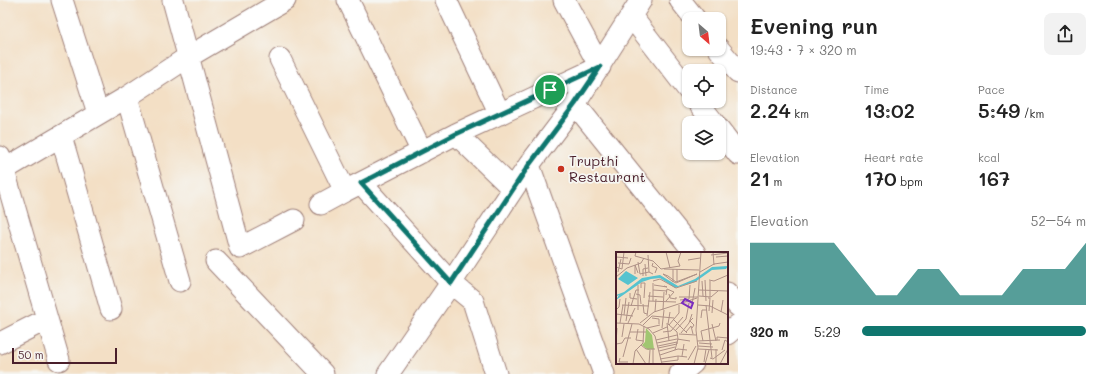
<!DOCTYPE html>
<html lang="en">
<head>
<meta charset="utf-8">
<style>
  :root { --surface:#fff; --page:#f2f2f2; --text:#222; --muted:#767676; --accent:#0f766e }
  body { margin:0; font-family:Mali,sans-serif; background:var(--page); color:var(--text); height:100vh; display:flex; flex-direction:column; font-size:15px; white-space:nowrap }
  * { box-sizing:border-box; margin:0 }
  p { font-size:13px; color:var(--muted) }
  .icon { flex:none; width:22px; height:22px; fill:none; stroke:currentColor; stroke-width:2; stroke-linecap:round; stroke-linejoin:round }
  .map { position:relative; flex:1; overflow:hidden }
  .sheet { display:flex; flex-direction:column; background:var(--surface); width:360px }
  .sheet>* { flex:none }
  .needle { width:26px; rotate:152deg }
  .tools { position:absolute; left:682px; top:12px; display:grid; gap:8px }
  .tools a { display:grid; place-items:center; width:44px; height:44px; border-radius:8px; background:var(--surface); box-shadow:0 1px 3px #0004; font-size:20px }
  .scale { position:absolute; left:12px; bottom:10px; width:105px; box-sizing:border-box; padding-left:4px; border:2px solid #4a1f2b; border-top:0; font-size:11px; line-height:14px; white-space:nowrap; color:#4a1f2b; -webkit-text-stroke:3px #f6f6f2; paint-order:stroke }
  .pin { position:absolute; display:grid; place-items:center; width:34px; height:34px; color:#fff; margin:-17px; border:2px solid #fff; border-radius:50%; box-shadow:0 1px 4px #0007 }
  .round { display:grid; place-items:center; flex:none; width:42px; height:42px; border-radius:8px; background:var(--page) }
  .summary { display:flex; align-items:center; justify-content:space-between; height:68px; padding:0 12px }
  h1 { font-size:22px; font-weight:600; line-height:30px }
  .stats { display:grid; grid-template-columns:repeat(3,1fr); gap:6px; height:68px; padding:4px 12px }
  .stats div { display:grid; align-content:center }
  .stats b { font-size:20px; font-weight:600 }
  .stats small { font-size:11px; font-weight:400 }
  .stats p { font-size:11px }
  .chart { height:112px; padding:8px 12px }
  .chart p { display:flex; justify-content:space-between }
  .chart svg { width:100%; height:72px; margin-top:4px; fill:var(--accent); opacity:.7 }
  ul { padding:0 12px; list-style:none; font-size:13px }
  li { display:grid; grid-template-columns:64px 48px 1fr; align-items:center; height:30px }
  li i { height:10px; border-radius:5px; background:var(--accent) }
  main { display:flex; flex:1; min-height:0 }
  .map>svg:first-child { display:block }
</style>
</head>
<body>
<main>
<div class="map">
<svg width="738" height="374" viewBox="0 0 738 374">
  <rect width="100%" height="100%" fill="#f6f6f2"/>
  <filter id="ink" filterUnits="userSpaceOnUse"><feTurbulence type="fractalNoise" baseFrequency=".025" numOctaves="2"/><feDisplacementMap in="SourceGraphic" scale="8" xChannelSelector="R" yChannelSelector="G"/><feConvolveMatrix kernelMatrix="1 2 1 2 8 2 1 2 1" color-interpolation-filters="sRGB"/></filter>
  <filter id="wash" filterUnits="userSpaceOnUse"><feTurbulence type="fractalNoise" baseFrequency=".012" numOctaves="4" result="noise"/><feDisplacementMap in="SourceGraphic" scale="16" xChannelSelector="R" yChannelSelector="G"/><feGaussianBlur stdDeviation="0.9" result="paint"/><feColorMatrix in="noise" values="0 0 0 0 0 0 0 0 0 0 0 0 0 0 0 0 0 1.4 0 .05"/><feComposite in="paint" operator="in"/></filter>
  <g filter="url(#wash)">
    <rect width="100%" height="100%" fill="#f3dfc5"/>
  </g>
  <g filter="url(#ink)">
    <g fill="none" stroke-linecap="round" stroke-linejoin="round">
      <g stroke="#9e7f78" stroke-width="23">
        <path id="minor" d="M 62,0 L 98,113
          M 173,0 L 240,248 L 294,220
          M 348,0 L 422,152
          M 446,0 L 500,114
          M 680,0 L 695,19
          M 631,16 L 689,91
          M 719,49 L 738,72
          M 280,59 L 345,191 L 456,134 L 600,67 L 564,0
          M 127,97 L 180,281
          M 697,101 L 714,123
          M 575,104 L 695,253
          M 719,129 L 738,154
          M 456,134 L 513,189
          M 61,136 L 111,309
          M 0,157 L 59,360
          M 529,165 L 604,374
          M 0,172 L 127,97 L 188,57 L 285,0
          M 361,183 L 451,283 L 473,301 L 496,374
          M 321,204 L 345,191
          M 216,261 L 323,374
          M 727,293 L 738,306
          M 727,334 L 738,325
          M 0,343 L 47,319
          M 388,374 L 451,283 L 529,165 L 575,104 L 641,0
          M 680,374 L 693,363"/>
      </g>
      <use href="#minor" stroke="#fff" stroke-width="21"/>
    </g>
  </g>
  <g fill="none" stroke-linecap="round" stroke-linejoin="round" filter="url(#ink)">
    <g stroke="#fff" stroke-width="8">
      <path id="route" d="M 600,67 L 575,104 L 529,165 L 451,283 L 361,183 L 456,134 Z"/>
    </g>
    <use href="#route" stroke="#0f766e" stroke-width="5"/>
  </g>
  <circle fill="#c8321e" stroke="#f6f6f2" stroke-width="1.5" cx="561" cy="169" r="4"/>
  <g text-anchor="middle" stroke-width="3.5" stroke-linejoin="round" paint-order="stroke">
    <g font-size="14" fill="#4a1f2b" stroke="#f6f6f2" text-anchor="start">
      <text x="569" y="166">Trupthi<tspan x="569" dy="16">Restaurant</tspan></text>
    </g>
  </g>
  <g transform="translate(616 252)">
    <rect width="112" height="112" fill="#f3dfc5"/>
    <path d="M 30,76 L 36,83 L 38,97 L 32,98 L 26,93 L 29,90 Z" fill="#a1c671"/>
    <path d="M 112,14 L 110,17 L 96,18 L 79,30 L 59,36 L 44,26 L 35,27 L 26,30 L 0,48 L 3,43 L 1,44 L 0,43 L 8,40 L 26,26 L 44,23 L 62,34 L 79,27 L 96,15 ZM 10,19 L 22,26 L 12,33 L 2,27 Z" fill="#57c3cf"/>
    <path fill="none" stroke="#af9287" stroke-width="1" d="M 20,0 L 19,4 L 37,9 L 45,17 L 64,14 L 62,9 L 65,0M 50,0 L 54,16M 97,0 L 98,13M 32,3 L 33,20 L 37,22M 95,3 L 112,1M 0,5 L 12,6M 100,5 L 112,4M 72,8 L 84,6M 22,10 L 24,22 L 33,20M 2,11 L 13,12 L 15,6M 37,11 L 36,14 L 41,16 L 39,21M 29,12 L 30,24M 0,15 L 6,17 L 8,0M 48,17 L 83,18M 57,17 L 57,30M 61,17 L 61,30M 2,20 L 5,7M 84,20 L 98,12 L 112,10M 19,22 L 19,13 L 22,21M 47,22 L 52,24 L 60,30 L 81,22 L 60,31 L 56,29 ZM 27,24 L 27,17 L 32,16M 0,25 L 11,16 L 25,11 L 28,6M 89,28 L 90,49M 93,28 L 98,29 L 112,23M 37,29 L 44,27 L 60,36 L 81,29M 86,29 L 87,44M 94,29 L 94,45M 38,33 L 51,35 L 48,34M 25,36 L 25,31 L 29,31 L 28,46M 37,38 L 51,39M 83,38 L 112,39M 14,41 L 14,46 L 21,47M 20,42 L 24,43 L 25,52M 53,42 L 54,46 L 60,47 L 60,45M 50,43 L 51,37 L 58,40 L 50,49M 32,44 L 47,45M 83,44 L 95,45 L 102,39M 63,45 L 82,45M 92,46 L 94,46 L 93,59M 64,48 L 73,47 L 74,33M 32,49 L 60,50M 37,49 L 37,31M 27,52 L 28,61 L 31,62M 76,52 L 79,36M 6,53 L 33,54M 82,53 L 94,54 L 112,63M 90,53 L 96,106M 15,54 L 20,38 L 23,38M 0,58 L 3,55 L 4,47M 22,58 L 22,33M 47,58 L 48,40M 39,60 L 40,47M 54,60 L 52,72 L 61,80 L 62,87 L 59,98M 105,60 L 107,48M 96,61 L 97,48M 0,62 L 17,64M 8,63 L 10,46M 31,64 L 34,40M 36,66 L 43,67 L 43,72M 85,66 L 86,58 L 91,58M 57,67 L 71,81M 10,69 L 13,50M 0,71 L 23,72 L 33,77 L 39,84 L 46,112M 4,71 L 7,53M 12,71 L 19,56M 24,71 L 38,60 L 81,46M 51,71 L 53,89M 96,72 L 100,89M 27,73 L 36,64 L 58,66M 53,73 L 63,61 L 63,53M 31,76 L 44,73M 46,76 L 48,58M 76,76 L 78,73 L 74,69 L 77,66M 22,77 L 20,88 L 28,89M 59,79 L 70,67 L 73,51M 14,80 L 30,80M 47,80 L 55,79 L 67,65M 70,80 L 75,74 L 77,82M 37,81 L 51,75M 65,81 L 73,71 L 76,62M 63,82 L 80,83M 6,85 L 8,72M 40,88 L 61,83M 101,88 L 101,85 L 112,86M 81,89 L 104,88M 87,89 L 85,79 L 103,74 L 104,71M 0,91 L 1,76M 41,91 L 61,87 L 74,89M 83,91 L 96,92M 0,92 L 6,91 L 9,86 L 15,86M 25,93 L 30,97 L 39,97M 42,94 L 61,90M 82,94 L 97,95M 42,96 L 61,92 L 61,90M 20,97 L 30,112M 82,97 L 102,98M 100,97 L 100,112M 106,98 L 109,88 L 112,90M 43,99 L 59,95M 44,103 L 62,97 L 71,98M 66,104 L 68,92M 7,105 L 16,72M 4,106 L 3,110 L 12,110M 94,106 L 97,107 L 109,98M 44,107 L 62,104M 72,108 L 80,94M 46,110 L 62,108 L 62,104 L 71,105M 88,110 L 90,97M 37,111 L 37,97M 17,112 L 19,99 L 27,91 L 28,74M 33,112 L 34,98M 78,112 L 82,96 L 80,78 L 85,0M 89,112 L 93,98M 104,112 L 112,97"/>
    <path fill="#7b2cbf" fill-opacity="0.15" stroke="#7b2cbf" stroke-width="2" d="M 69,47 L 77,51 L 75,56 L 66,51 Z"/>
    <rect width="112" height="112" fill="none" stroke="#4a1f2b" stroke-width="2"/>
  </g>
</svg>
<div class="tools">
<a><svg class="needle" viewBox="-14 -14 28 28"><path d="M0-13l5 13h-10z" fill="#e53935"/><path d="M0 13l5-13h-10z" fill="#767676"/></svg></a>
<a><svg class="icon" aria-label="locate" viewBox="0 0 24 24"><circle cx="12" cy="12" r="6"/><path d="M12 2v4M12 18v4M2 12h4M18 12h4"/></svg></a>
<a><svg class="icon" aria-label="layers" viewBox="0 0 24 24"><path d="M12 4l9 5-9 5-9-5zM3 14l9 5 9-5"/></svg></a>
</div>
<div class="scale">50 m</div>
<div class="pin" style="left:550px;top:90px;background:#1e9e55"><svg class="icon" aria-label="arrive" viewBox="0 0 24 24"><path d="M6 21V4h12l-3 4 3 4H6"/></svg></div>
</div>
<section class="sheet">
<div class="summary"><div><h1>Evening run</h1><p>19:43 · 7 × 320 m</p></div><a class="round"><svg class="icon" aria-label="share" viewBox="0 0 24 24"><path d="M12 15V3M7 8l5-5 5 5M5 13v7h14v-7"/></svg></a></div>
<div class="stats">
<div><p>Distance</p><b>2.24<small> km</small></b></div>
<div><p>Time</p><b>13:02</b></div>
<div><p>Pace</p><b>5:49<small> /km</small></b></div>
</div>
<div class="stats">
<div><p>Elevation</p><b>21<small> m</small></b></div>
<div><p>Heart rate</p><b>170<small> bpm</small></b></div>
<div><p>kcal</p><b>167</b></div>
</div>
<div class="chart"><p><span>Elevation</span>52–54 m</p>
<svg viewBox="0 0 160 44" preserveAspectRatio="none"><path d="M0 44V6L10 6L20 6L30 6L40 6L50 22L60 38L70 38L80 22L90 22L100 38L110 38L120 38L130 22L140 22L150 22L160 6V44z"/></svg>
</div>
<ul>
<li><b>320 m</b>5:29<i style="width:100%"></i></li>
</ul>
</section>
</main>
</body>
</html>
